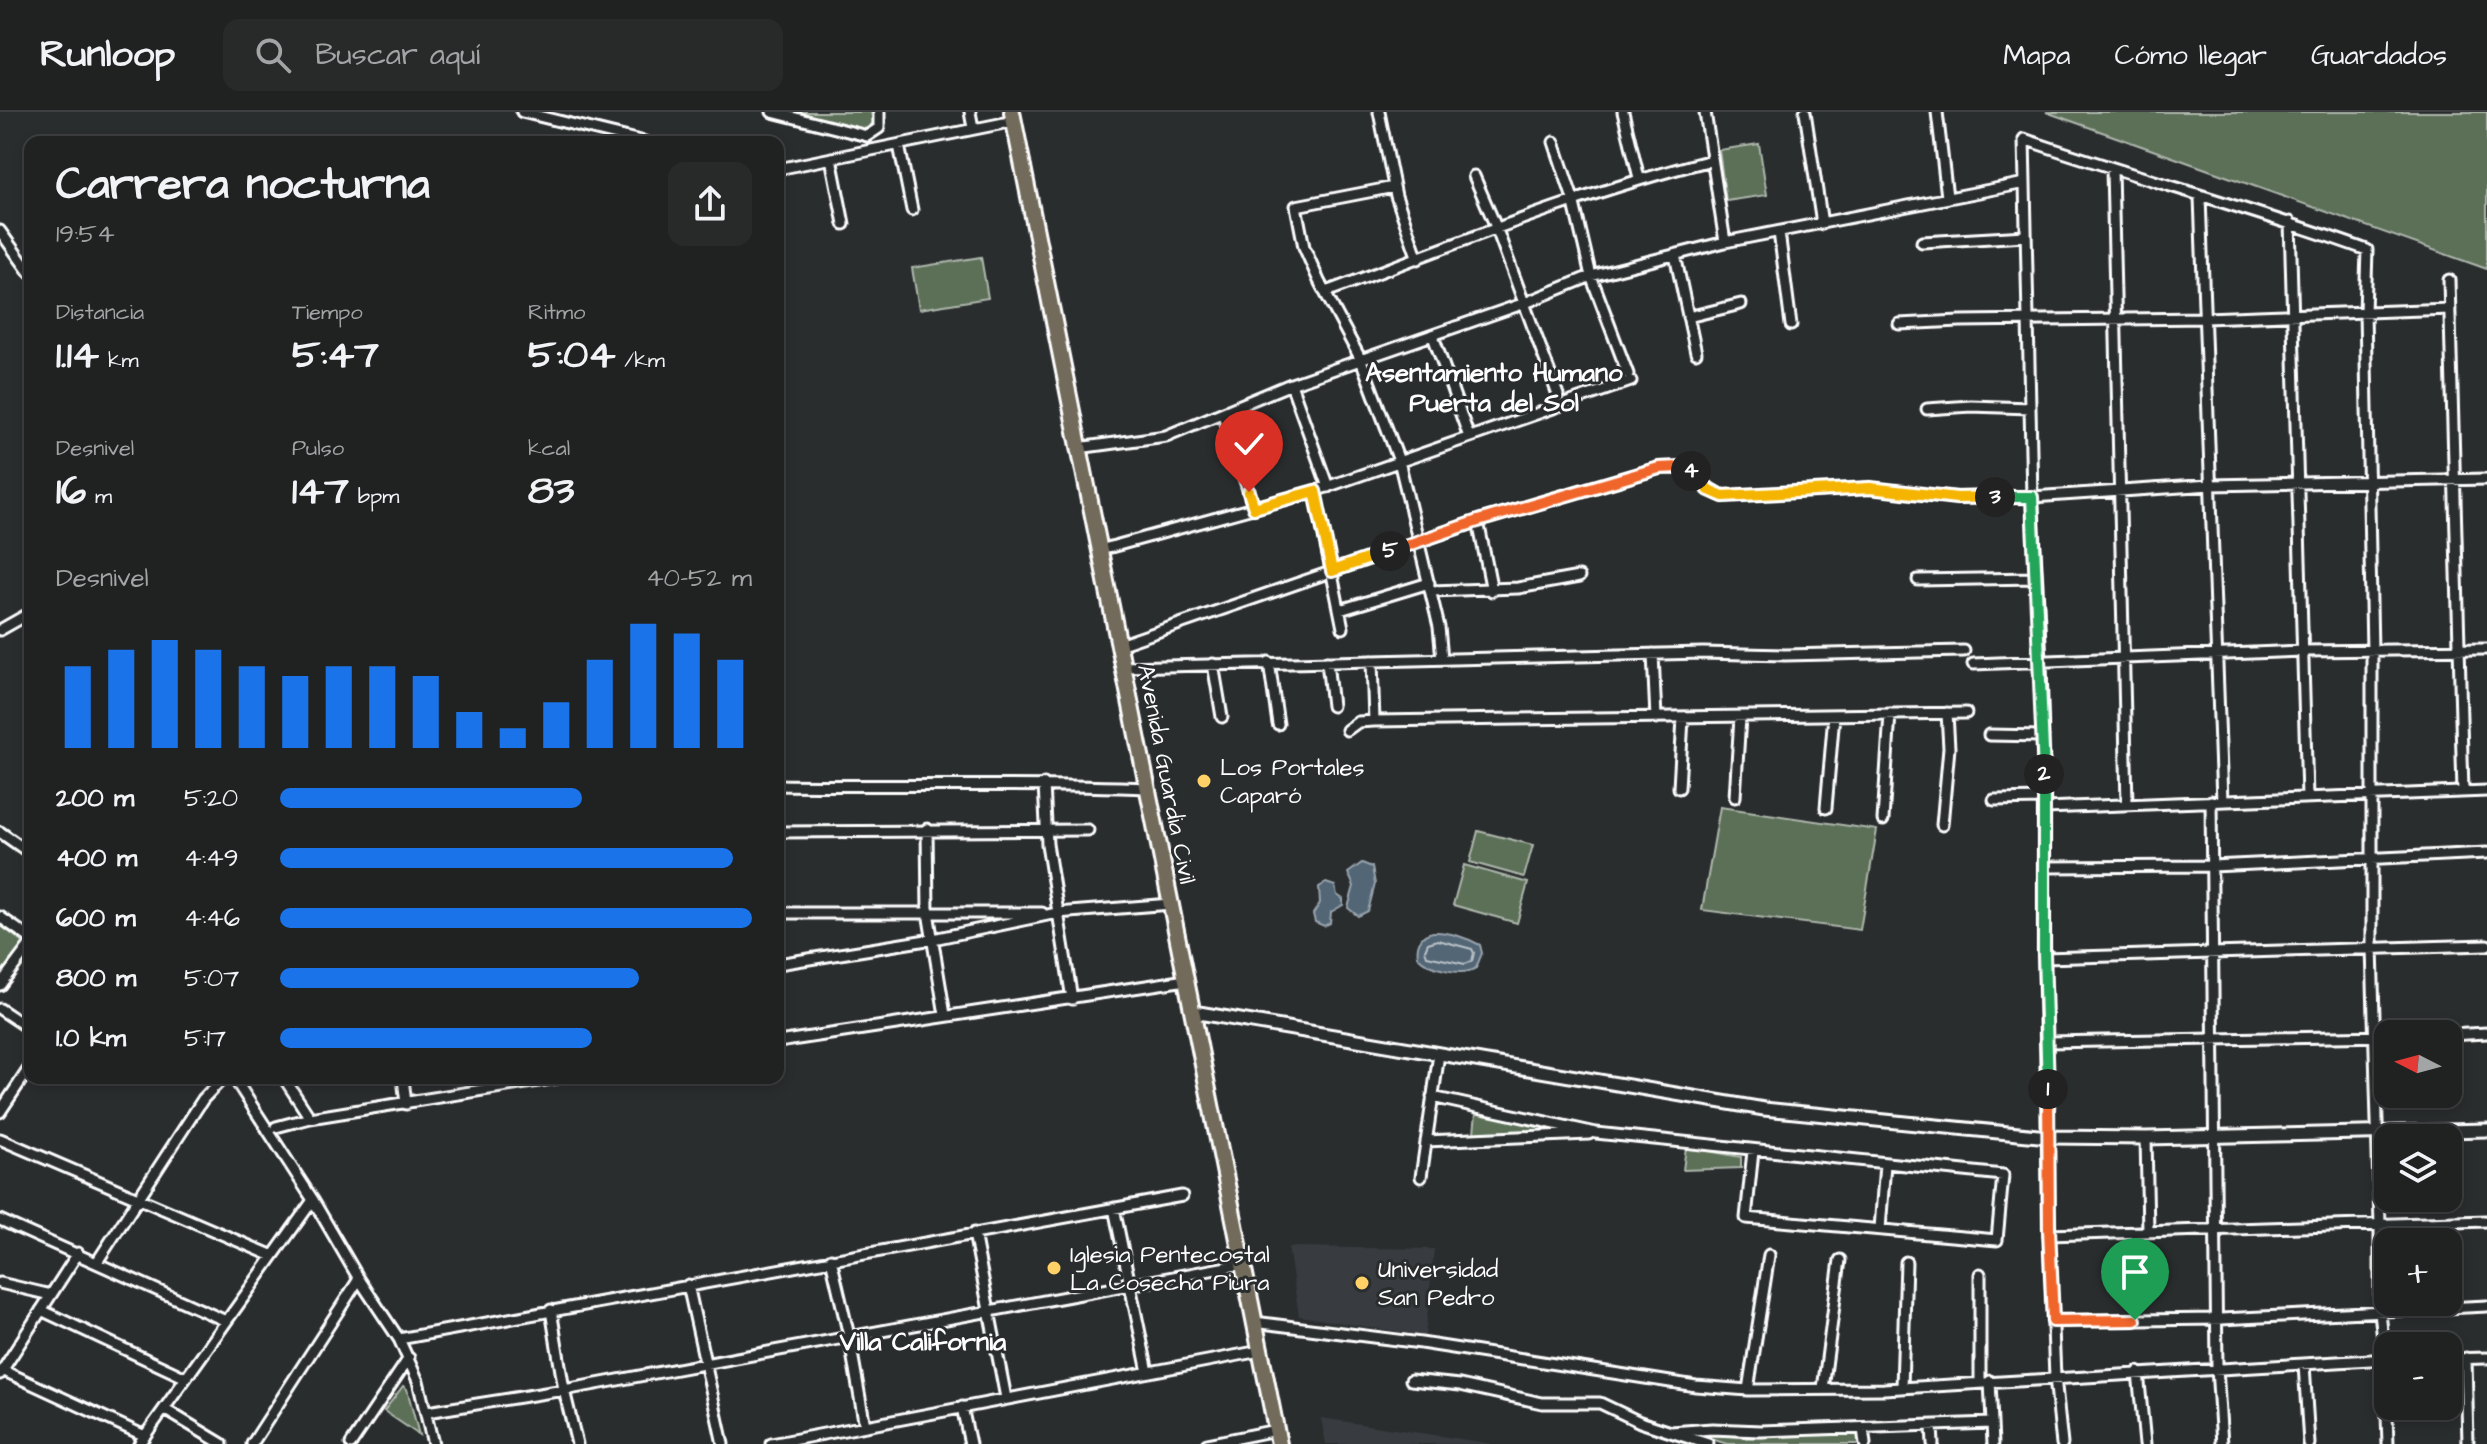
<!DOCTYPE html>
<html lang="es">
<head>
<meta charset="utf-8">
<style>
  :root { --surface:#202222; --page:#282a2a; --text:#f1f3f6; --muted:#a2a4a5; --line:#3d3f40; --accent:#1a73e8 }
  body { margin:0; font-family:"Architects Daughter",sans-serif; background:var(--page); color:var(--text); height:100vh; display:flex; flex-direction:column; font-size:30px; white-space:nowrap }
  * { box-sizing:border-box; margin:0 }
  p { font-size:26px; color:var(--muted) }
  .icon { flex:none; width:44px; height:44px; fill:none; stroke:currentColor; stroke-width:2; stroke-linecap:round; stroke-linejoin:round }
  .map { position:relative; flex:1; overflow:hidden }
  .sheet { position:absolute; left:24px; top:24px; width:760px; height:948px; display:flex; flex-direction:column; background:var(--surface); border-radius:16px; box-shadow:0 4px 12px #0003,0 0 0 2px var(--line) }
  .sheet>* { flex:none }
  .needle { width:52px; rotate:276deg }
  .controls { position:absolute; left:2374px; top:908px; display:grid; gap:16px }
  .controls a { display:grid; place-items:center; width:88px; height:88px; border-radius:16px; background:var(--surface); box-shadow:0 4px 12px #0003,0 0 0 2px var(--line); font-size:40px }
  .pin { position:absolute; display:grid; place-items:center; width:68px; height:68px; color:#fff; margin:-82px -34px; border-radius:50% 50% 50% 0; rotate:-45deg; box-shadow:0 0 8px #0007 }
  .pin .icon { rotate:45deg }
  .km { position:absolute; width:40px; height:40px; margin:-20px; border-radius:50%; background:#222; color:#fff; font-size:22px; line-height:40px; text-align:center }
  .round { display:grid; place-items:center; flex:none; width:84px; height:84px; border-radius:16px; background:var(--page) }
  .headline { display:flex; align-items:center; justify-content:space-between; height:136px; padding:0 32px }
  h1 { font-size:44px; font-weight:700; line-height:60px }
  .stats { display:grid; grid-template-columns:repeat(3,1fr); gap:12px; height:136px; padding:8px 32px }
  .stats div { display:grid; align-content:center }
  .stats b { font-size:40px; font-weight:700 }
  .stats small { font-size:22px; font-weight:400 }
  .stats p { font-size:22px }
  .chart { height:224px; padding:16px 32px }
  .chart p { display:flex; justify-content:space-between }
  .chart svg { width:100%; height:144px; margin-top:8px; stroke:var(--accent); stroke-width:6 }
  ul { padding:0 32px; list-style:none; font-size:26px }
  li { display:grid; grid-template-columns:128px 96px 1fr; align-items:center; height:60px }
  li i { height:20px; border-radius:10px; background:var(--accent) }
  header { display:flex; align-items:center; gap:48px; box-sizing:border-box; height:112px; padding:0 40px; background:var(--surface); border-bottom:2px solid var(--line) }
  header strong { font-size:38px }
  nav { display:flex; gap:44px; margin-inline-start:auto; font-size:28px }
  .search { width:560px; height:72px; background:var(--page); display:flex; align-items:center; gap:20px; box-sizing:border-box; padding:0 28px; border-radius:16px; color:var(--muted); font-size:30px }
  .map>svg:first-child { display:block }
</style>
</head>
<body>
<header>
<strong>Runloop</strong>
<div class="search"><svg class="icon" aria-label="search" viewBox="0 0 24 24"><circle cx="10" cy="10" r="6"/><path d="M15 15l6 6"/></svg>Buscar aquí</div>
<nav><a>Mapa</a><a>Cómo llegar</a><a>Guardados</a></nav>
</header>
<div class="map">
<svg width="2487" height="1332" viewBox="0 0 2487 1332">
  <rect width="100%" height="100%" fill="#2a2d2e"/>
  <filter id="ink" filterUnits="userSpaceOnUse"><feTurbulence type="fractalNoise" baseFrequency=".0125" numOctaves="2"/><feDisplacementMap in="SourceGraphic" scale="16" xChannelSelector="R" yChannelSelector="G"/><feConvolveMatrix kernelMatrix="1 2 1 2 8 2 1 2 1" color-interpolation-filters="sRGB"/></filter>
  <g filter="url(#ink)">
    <path fill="#393b41" d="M 1288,1135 L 1434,1137 L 1425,1224 L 1299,1204 Z
      M 1321,1306 L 1493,1332 L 1326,1332 Z"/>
    <path fill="#5c6f59" stroke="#aeb7ac" stroke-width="2" d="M 801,0 L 871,0 L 873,11 L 863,19 L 801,3 Z
      M 2046,0 L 2487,0 L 2487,157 Z
      M 1759,32 L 1767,83 L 1726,89 L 1719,38 Z
      M 981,145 L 988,186 L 919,197 L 912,156 Z
      M 1720,695 L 1877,718 L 1860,818 L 1702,798 Z
      M 1478,719 L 1533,733 L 1524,765 L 1470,750 Z
      M 1464,753 L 1528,771 L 1517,811 L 1453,793 Z
      M 0,813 L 25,832 L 0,867 Z
      M 1476,1001 L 1569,1019 L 1474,1021 Z
      M 1686,1035 L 1741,1045 L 1741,1056 L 1683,1058 Z
      M 403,1274 L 407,1277 L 419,1323 L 384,1299 Z
      M 1702,1320 L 1747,1326 L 1860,1320 L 1861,1332 L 1727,1332 L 1702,1324 Z"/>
    <path fill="#536676" stroke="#98a3ad" stroke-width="2" d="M 1362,751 L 1372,755 L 1375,772 L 1368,799 L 1358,804 L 1348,796 L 1354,774 L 1348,761 Z
      M 1326,771 L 1335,774 L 1337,783 L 1343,787 L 1343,793 L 1331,800 L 1330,811 L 1324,814 L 1315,810 L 1313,802 L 1320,791 L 1319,775 Z
      M 1433,820 C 1448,819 1467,826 1480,833 L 1482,841 L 1476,856 C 1463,865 1429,857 1418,845 C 1416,833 1420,822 1433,820 Z"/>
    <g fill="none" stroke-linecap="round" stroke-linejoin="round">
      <path stroke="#bac2c8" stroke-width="2" d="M 1438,828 L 1472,837 L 1474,841 L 1472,849 L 1465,852 L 1427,844 L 1425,838 L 1428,831 Z"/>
      <g stroke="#fff" stroke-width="15">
        <path id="minor" d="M 522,0 L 645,30
          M 772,0 L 867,24 L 879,16 L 879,0
          M 970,0 L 973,16
          M 1379,0 L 1396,84 L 1418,147
          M 1623,0 L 1639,66
          M 1705,0 L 1725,130
          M 1805,0 L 1822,112
          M 1937,0 L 1947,85
          M 1554,30 L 1573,87 L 1591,164 L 1628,262
          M 899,33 L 912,98
          M 831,46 L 844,112
          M 778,57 L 1014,9
          M 2112,57 L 2127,692
          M 1474,64 L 1496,115 L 1558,283
          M 1394,75 L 1296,94 L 1304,135 L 1319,169 L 1361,248 L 1399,349 L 1439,515 L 1442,547
          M 2200,85 L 2222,689
          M 2290,110 L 2307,685
          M 0,119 L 30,161
          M 1779,120 L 1791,213
          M 1922,130 L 2026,124
          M 1675,143 L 1696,241
          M 2449,168 L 2463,680
          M 1326,180 C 1454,133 1579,81 1712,48
          M 1688,205 L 1741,192
          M 1899,212 L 1960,209 L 2205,206 L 2450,197
          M 1433,224 L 1469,325
          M 1291,272 L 1328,375
          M 1927,297 L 1971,294 L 2030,296
          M 1223,302 L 1254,396
          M 1078,336 L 1166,324 L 1291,272 L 1525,191 L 1591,164 L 1725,130 L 2025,71
          M 1315,379 L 1343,516
          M 1478,409 L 1492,479
          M 1100,438 L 1315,379 L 1631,269
          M 1918,468 L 2036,466
          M 1431,479 L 1518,476 L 1579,465
          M 1340,498 L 1429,471
          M 0,518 L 30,501
          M 1119,533 L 1478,409 L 1659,356 C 1704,354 1691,371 1723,384 L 1870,376 L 1957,386 L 2032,385 L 2211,373 L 2487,367
          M 1653,542 L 1656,606
          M 1269,550 L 1278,612
          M 1327,550 L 1332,594
          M 1213,552 L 1222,605
          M 1973,552 L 2303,539 L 2487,537
          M 1123,555 L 1703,541 L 1785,543 L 1964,539
          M 1374,609 L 1966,601
          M 1347,618 L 1358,610 L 1374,609 L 1372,549
          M 1989,623 L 2043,624
          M 1044,672 L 1047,732 L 1072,887
          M 778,673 C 901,675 1024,671 1148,676
          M 1679,676 L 1683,606
          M 1735,685 L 1740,605
          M 1994,688 L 2044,687
          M 2211,689 L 2217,1256 L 2222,1332
          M 1826,696 L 1834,603
          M 2045,696 L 2487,679
          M 1883,708 L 1890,602
          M 1942,713 L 1949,636 L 1947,601
          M 927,717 L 928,800 L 945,903
          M 0,720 L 30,741
          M 778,720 L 1088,718
          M 2044,755 L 2212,754 L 2487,741
          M 778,801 L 1042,801
          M 0,805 L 30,826
          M 2044,846 L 2487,833
          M 778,852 L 933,827 L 1057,801 L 1171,792
          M 0,873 L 30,833
          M 0,897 L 30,917
          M 2448,923 L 2487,921
          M 778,930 L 1186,868
          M 2047,930 L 2388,924
          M 234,966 L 313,1088 L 359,1167 L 399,1227 L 418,1269 L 433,1332
          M 284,966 L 310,1006
          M 403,966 L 406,992
          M 1432,985 L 1596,1021 L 2003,1063 L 1997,1128 L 1746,1106 L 1753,1039
          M 0,1000 L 30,955
          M 276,1015 L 310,1006 L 557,966
          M 2146,1026 L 2148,1119
          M 0,1027 L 273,1144
          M 1426,1029 L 1589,1022
          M 1421,1065 L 1439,942
          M 1114,1096 L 1148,1260
          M 0,1108 L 226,1209
          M 1880,1117 L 1885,1052
          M 974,1121 L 1006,1286
          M 2049,1123 L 2487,1109
          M 831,1147 L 849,1224 L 865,1314
          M 97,1150 L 203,987 L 223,966
          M 0,1171 L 51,1183
          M 688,1173 L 723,1332
          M 41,1198 L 186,1266
          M 551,1198 L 564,1278 L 577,1332
          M 2053,1209 L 2221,1207 L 2487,1194
          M 1254,1210 L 1421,1231 L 1696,1274 L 1748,1278 L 1884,1277 L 2388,1247
          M 399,1227 L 1182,1084
          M 2466,1246 L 2468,1332
          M 2448,1247 L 2487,1246
          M 2304,1252 L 2309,1332
          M 2,1258 L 145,1324
          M 2138,1260 L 2145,1332
          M 0,1262 L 78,1141
          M 1411,1268 L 1460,1273 L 1542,1291 L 1600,1291 L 1640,1310 L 1708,1332
          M 1990,1269 L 1993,1332
          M 1980,1270 L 1980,1162
          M 1902,1275 L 1906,1150
          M 1823,1277 L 1840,1148
          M 1748,1278 L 1769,1143
          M 962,1295 L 970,1332
          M 164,1297 L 222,1332
          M 427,1300 L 564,1278 L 1243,1152
          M 1932,1314 L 1933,1332
          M 1863,1316 L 1865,1332
          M 1671,1320 L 1712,1317 L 1761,1319 L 1992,1311
          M 139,1332 L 313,1088
          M 252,1332 L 359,1167
          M 351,1332 L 409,1246
          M 771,1332 L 1260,1239
          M 1207,1332 L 1276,1318
          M 2062,1332 L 2055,1265 L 2049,1116 L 2044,840 L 2044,687 L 2041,548 L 2032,385 L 2024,27 C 2138,66 2254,97 2367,138 L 2365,200 L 2372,539 L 2372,835 L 2380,1113 L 2380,1200 L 2385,1247 L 2388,1332"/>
      </g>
      <g stroke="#fff" stroke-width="17">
        <path id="tertiary" d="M 1193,900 L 1764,997 L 2049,1025 L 2146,1026 L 2487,1018"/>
      </g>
      <g stroke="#fff" stroke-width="20">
        <path id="trunk" d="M 1012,0 L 1279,1332"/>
      </g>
      <use href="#minor" stroke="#2a2d2e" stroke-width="9"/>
      <use href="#tertiary" stroke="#2a2d2e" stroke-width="11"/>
      <use href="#trunk" stroke="#726b5a" stroke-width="14"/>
    </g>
  </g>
  <g fill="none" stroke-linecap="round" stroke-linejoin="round" filter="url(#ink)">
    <g stroke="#fff" stroke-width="16">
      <path id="split-1" d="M 2048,977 L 2049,1116 L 2053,1209 L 2135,1208"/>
    </g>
    <g stroke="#fff" stroke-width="16">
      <path id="split-2" d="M 2044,662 L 2044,840 L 2048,977"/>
    </g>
    <g stroke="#fff" stroke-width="16">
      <path id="split-3" d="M 1995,385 L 2032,385 L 2044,662"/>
    </g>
    <g stroke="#fff" stroke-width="16">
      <path id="split-4" d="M 1691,359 L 1709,378 L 1723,384 L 1870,376 L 1957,386 L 1995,385"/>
    </g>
    <g stroke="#fff" stroke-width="16">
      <path id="split-5" d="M 1390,439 L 1478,409 L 1659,356 L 1679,355 L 1691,359"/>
    </g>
    <g stroke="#fff" stroke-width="16">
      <path id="split-6" d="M 1249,380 L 1254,396 L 1315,379 L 1332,459 L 1390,439"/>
    </g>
    <use href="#split-1" stroke="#f0652b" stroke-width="10"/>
    <use href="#split-2" stroke="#22a559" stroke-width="10"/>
    <use href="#split-3" stroke="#22a559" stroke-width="10"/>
    <use href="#split-4" stroke="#f5b400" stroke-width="10"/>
    <use href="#split-5" stroke="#f0652b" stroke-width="10"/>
    <use href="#split-6" stroke="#f5b400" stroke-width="10"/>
  </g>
  <g fill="#ffd166" stroke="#2a2d2e" stroke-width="3">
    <circle cx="1204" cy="669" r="8"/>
    <circle cx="1054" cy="1156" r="8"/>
    <circle cx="1362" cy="1171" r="8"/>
  </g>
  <g text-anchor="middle" stroke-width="6" stroke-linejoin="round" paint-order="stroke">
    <g font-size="24" fill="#fff" stroke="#2a2d2e" text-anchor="start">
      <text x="1220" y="663">Los Portales<tspan x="1220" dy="28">Caparó</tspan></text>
      <text x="1070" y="1150">Iglesia Pentecostal<tspan x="1070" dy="28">La Cosecha Piura</tspan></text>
      <text x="1378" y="1165">Universidad<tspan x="1378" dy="28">San Pedro</tspan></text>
    </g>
    <g font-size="24" fill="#fff" stroke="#2a2d2e">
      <text transform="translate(1167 662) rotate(79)" y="8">Avenida Guardia Civil</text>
    </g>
    <g font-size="26" font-weight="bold" fill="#fff" stroke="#2a2d2e">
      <text x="1494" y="269">Asentamiento Humano<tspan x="1494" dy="30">Puerta del Sol</tspan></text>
      <text x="923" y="1238">Villa California</text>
    </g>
  </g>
</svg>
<div class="controls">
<a><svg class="needle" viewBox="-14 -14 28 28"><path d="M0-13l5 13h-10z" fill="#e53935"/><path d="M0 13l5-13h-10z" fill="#a2a4a5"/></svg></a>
<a><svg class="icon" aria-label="layers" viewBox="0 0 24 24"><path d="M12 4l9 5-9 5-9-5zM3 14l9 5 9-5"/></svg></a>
<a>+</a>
<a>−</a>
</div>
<div class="pin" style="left:2135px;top:1208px;background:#1e9e55"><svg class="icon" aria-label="arrive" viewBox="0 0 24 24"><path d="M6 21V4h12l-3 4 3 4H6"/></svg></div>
<div class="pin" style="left:1249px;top:380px;background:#d93025"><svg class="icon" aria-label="check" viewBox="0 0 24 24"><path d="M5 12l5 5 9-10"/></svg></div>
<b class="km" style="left:2048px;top:977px">1</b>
<b class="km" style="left:2044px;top:662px">2</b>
<b class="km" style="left:1995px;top:385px">3</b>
<b class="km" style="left:1691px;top:359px">4</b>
<b class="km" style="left:1390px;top:439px">5</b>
<section class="sheet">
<div class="headline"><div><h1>Carrera nocturna</h1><p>19:54</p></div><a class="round"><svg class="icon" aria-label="share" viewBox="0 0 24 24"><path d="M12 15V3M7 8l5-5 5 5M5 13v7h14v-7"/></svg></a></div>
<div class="stats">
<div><p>Distancia</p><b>1.14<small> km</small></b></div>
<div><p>Tiempo</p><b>5:47</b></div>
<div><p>Ritmo</p><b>5:04<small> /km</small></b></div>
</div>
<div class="stats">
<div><p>Desnivel</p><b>16<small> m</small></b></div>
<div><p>Pulso</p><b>147<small> bpm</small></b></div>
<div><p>kcal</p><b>83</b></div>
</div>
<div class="chart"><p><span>Desnivel</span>40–52 m</p>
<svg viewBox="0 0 160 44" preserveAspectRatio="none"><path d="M5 44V19M15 44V14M25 44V11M35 44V14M45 44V19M55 44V22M65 44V19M75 44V19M85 44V22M95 44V33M105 44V38M115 44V30M125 44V17M135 44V6M145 44V9M155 44V17"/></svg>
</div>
<ul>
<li><b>200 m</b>5:20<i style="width:64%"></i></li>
<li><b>400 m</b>4:49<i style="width:96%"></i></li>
<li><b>600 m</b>4:46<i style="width:100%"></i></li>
<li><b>800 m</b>5:07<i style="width:76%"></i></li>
<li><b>1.0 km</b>5:17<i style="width:66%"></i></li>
</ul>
</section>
</div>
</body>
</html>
